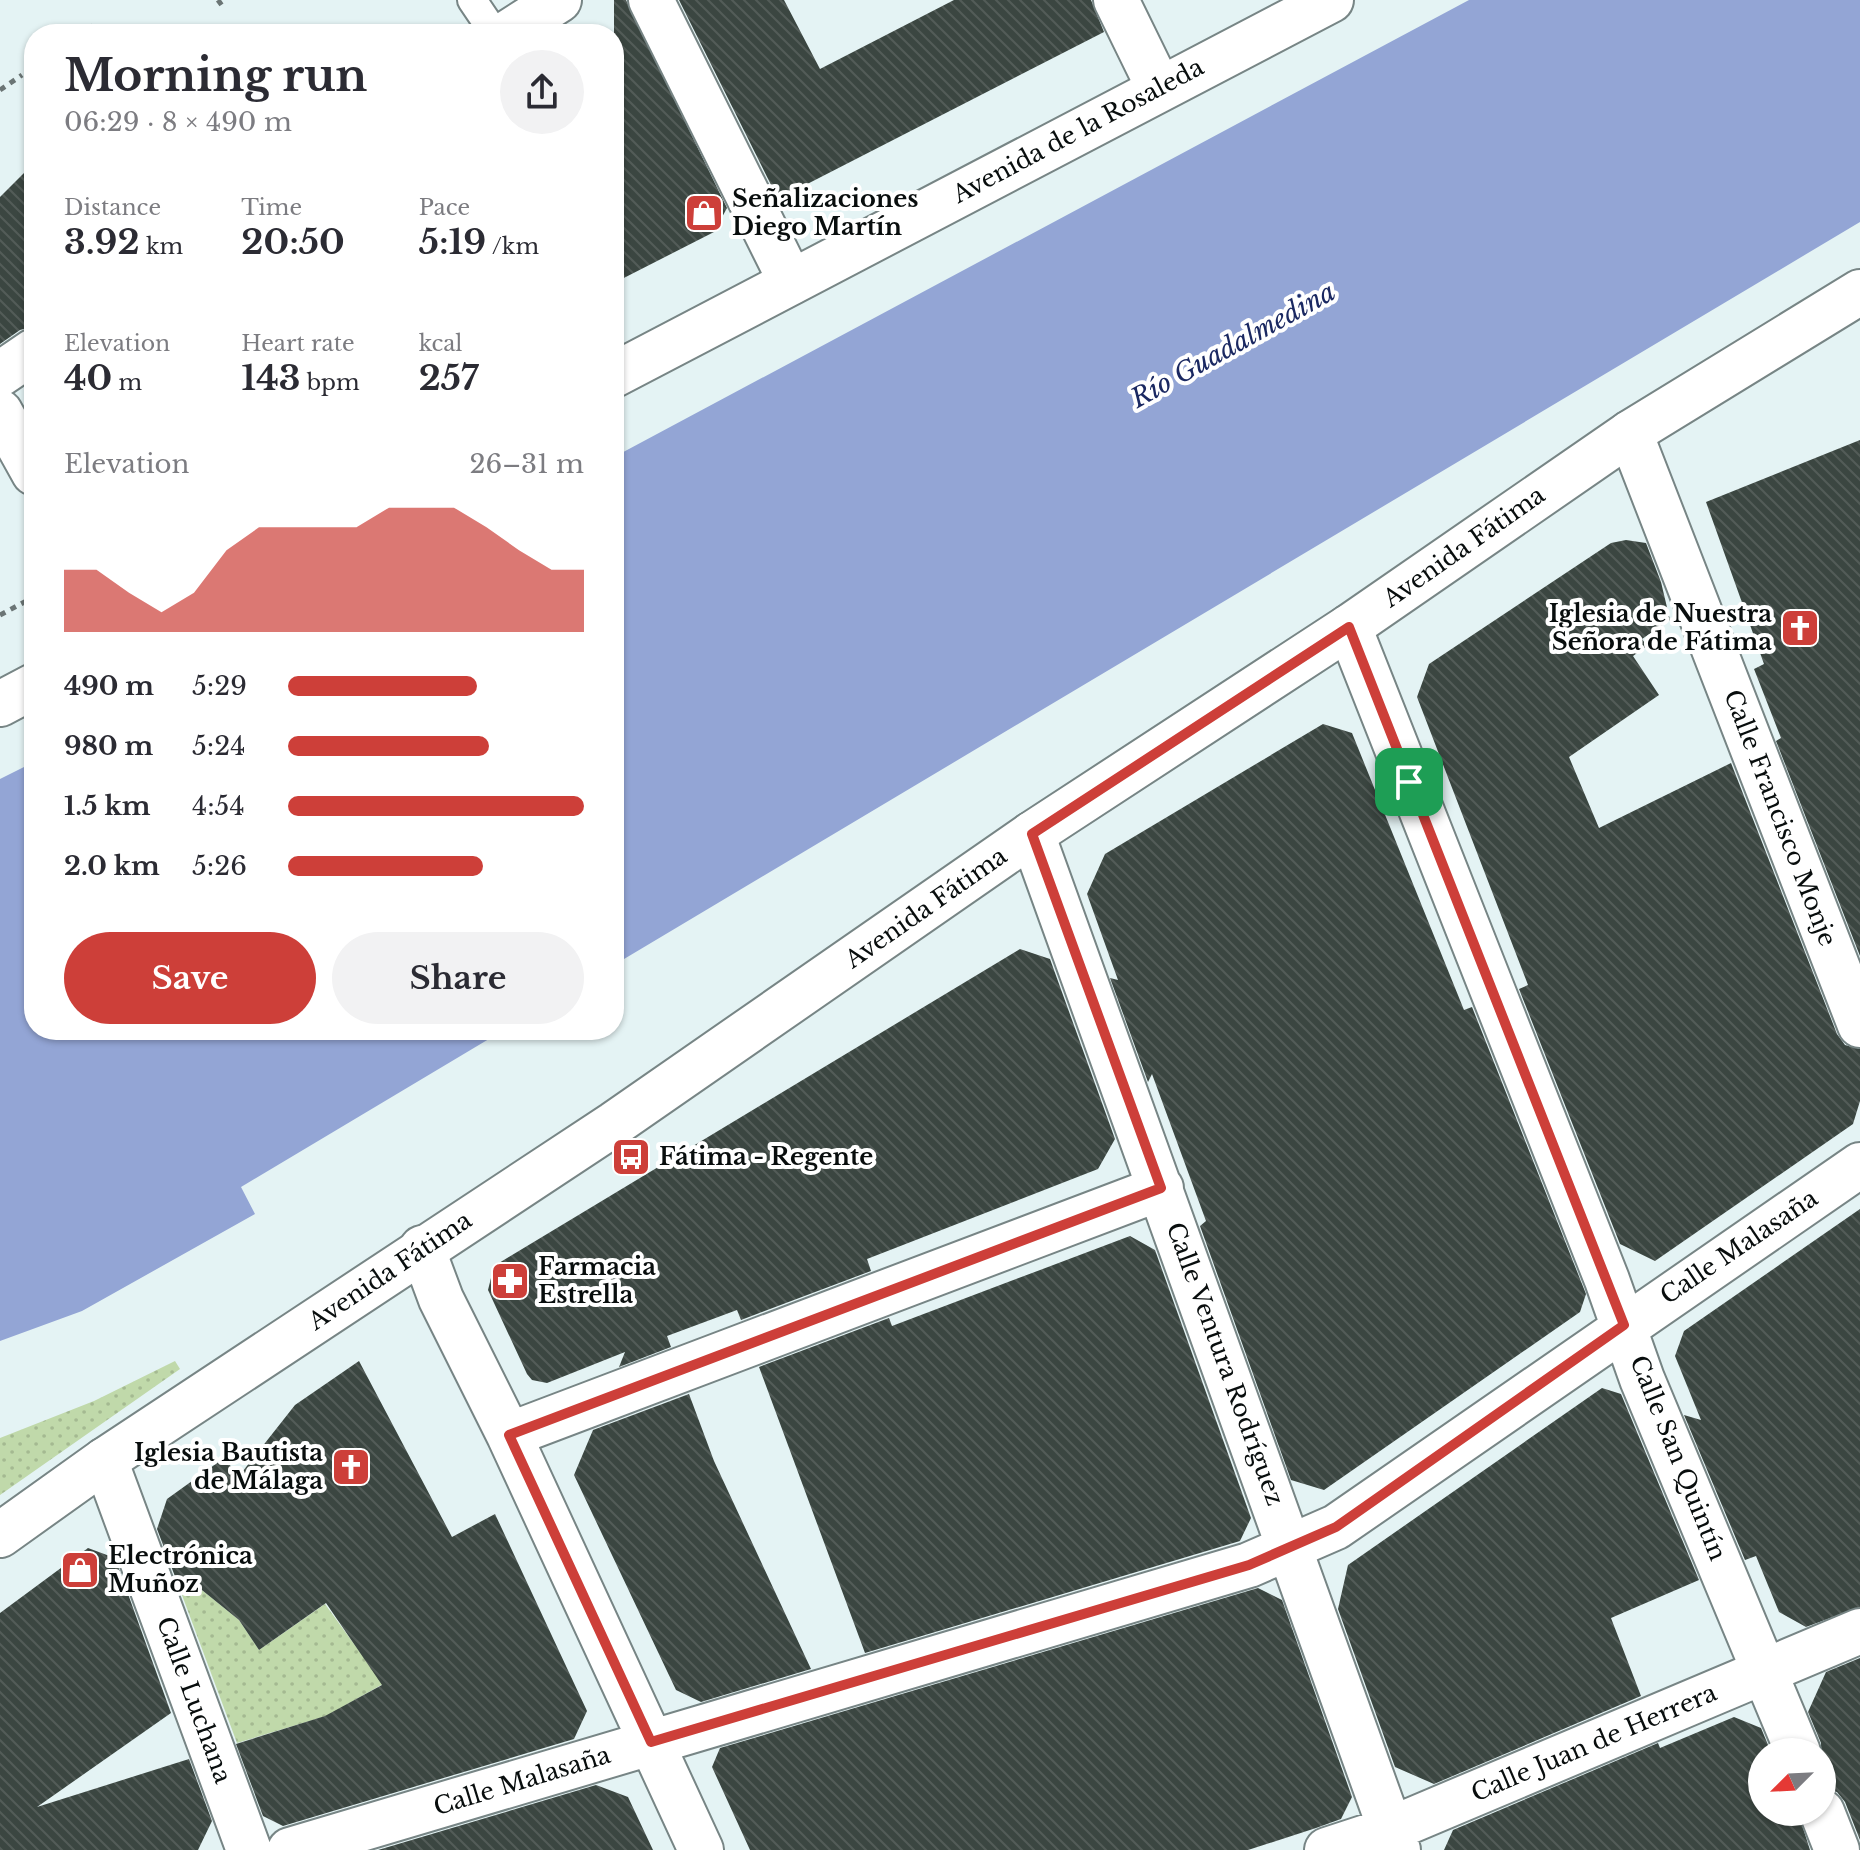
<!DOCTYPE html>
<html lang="en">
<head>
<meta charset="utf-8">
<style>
  :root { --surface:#fff; --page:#f2f2f3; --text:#2b2b33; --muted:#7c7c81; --accent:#cd3f39 }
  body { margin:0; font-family:"Libre Baskerville",serif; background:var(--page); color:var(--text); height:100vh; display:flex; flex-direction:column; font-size:30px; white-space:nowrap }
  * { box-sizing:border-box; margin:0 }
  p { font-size:26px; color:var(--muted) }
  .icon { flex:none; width:44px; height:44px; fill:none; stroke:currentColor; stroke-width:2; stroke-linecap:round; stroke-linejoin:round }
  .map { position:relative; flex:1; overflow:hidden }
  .drawer { position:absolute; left:24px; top:24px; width:600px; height:1016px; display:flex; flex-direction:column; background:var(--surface); border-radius:32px; box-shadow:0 2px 6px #0004 }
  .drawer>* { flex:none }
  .needle { width:52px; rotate:246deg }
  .controls { position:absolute; left:1748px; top:1738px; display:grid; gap:16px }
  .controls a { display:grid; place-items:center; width:88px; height:88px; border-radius:50%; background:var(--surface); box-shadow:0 2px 6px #0004; font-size:40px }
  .pin { position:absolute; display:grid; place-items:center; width:68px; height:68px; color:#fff; margin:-34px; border-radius:16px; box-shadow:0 4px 12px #0006 }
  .round { display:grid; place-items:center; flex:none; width:84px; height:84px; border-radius:42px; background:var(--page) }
  .overview { display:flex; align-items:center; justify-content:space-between; height:136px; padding:0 40px }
  h1 { font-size:44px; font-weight:700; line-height:60px }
  .figures { display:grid; grid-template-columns:repeat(3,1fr); gap:12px; height:136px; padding:8px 40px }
  .figures div { display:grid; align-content:center }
  .figures b { font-size:34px; font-weight:700 }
  .figures small { font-size:22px; font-weight:400 }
  .figures p { font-size:22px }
  .chart { height:224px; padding:16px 40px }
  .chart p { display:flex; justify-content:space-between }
  .chart svg { width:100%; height:144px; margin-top:8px; fill:var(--accent); opacity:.7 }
  .button { display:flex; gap:16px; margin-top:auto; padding:16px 40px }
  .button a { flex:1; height:92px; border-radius:48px; background:var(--accent); color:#fff; font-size:32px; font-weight:700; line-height:92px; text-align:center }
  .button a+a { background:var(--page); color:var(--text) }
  ul { padding:0 40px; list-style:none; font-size:26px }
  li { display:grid; grid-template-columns:128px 96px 1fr; align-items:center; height:60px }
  li i { height:20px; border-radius:10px; background:var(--accent) }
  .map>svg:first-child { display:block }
</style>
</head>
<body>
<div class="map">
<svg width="1860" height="1850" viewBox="0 0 1860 1850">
  <defs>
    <pattern id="grass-dots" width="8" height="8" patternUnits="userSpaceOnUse" patternTransform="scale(2)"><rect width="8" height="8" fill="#c0d9aa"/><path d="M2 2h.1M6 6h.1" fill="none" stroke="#a4b991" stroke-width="1.8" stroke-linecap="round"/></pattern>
    <pattern id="building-back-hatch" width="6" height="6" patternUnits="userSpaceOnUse" patternTransform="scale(2)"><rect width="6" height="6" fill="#3b4641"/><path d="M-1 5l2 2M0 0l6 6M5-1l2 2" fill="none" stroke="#535c58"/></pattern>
  </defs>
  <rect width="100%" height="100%" fill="#e4f3f4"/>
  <path fill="url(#grass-dots)" d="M 175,1361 L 180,1369 L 0,1495 L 0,1438 L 94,1401 Z
    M 192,1582 L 239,1620 L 259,1650 L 325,1604 L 383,1684 L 344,1706 L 346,1710 L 237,1743 L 179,1587 Z"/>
  <path fill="#93a5d5" d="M 1469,0 L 1860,0 L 1860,222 L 614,965 L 614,457 Z
    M 34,762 L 34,1030 L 504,1030 L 241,1187 L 255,1214 L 82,1311 L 0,1341 L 0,779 Z"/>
  <path fill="url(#building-back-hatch)" d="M 614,0 L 626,0 L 727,208 L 714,232 L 614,283 Z
    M 679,0 L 784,0 L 820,69 L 954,0 L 1091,0 L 1104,32 L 778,199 Z
    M 34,163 L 34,326 L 20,330 L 0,344 L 0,197 Z
    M 1860,440 L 1860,956 L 1776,741 L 1781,738 L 1754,669 L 1764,664 L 1706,502 Z
    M 1626,540 L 1646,543 L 1661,582 L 1670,620 L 1642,639 L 1647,646 L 1633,656 L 1659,695 L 1569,757 L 1599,828 L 1731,763 L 1837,1034 L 1845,1045 L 1860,1049 L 1860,1101 L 1853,1124 L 1655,1261 L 1620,1244 L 1519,989 L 1528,985 L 1417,697 L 1429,664 L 1611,543 Z
    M 1323,724 L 1352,733 L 1464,1010 L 1472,1007 L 1586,1294 L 1580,1312 L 1324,1490 L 1291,1480 L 1200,1226 L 1206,1221 L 1152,1074 L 1148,1082 L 1110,978 L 1118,980 L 1087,894 L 1105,854 Z
    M 1020,949 L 1050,959 L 1115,1139 L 1098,1169 L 867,1259 L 871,1271 L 741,1320 L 737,1310 L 667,1336 L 671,1347 L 619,1367 L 625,1352 L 547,1383 L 532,1380 L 527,1374 L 488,1290 L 494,1266 Z
    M 1860,1209 L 1860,1607 L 1806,1627 L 1779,1612 L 1756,1556 L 1745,1560 L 1684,1415 L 1701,1420 L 1675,1356 L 1684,1331 Z
    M 1130,1236 L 1155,1250 L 1251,1518 L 1240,1541 L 865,1653 L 759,1367 L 889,1318 L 892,1326 Z
    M 359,1361 L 452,1537 L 495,1514 L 587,1711 L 574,1739 L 283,1826 L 263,1816 L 236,1744 L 325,1716 L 382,1685 L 326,1603 L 259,1650 L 239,1620 L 192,1582 L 179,1587 L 157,1529 L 167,1499 L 224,1458 L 239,1476 L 295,1405 Z
    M 1602,1388 L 1621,1394 L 1699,1580 L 1611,1618 L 1641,1696 L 1434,1784 L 1395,1767 L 1338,1609 L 1348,1565 Z
    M 689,1394 L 714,1461 L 811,1669 L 701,1702 L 676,1690 L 574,1475 L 593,1430 Z
    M 88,1548 L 115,1558 L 171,1713 L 37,1807 L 189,1759 L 212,1821 L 198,1850 L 0,1850 L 0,1613 Z
    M 1258,1588 L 1282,1600 L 1352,1797 L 1341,1819 L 1316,1828 L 1248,1850 L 750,1850 L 712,1767 L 720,1748 Z
    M 1860,1658 L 1860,1840 L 1845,1802 L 1837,1792 L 1822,1788 L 1821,1743 L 1808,1712 L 1826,1672 Z
    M 1734,1717 L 1761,1728 L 1771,1752 L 1762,1752 L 1762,1812 L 1798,1812 L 1810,1850 L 1444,1850 L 1453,1830 L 1658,1743 L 1660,1748 Z
    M 596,1785 L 628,1797 L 653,1850 L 378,1850 Z"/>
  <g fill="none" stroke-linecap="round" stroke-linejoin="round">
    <g stroke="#778585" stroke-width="32">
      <path id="service" d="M 472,0 L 495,34"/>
    </g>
    <g stroke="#778585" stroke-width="48">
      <path id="minor" d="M 651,0 L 791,282
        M 1116,0 L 1159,88
        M 506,34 L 559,0
        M 0,374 L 34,351
        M 0,412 L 34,473
        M 1630,433 L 1860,1025
        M 1349,627 L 1607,1280 L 1642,1379 L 1798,1752
        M 1032,834 L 1398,1850
        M 422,1248 L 441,1299 L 509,1435 L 701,1850
        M 509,1435 L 1161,1188
        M 105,1460 L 249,1850
        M 1822,1812 L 1837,1850
        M 290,1850 L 1249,1565 L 1336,1527 L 1860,1165
        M 1327,1850 L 1391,1829 L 1860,1631"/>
    </g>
    <g stroke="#778585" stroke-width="48">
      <path id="primary" d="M 614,375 L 1331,0
        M 0,704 L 34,686
        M 0,1535 L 105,1460 L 614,1124 L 1032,834 L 1349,627 L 1630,433 L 1860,292"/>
    </g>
    <path stroke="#6b7575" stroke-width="5" stroke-dasharray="6 6" stroke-linecap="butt" d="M 218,0 L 223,7
      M 80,34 L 93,26
      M 0,90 L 22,75
      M 0,615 L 34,597"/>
    <use href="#service" stroke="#fff" stroke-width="28"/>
    <use href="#minor" stroke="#fff" stroke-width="44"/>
    <use href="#primary" stroke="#fff" stroke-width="44"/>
  </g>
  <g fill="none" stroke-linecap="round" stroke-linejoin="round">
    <g stroke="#fff" stroke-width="16">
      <path id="route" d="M 1349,627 L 1624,1325 L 1336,1527 L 1249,1565 L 651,1742 L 509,1435 L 1161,1188 L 1032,834 Z"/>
    </g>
    <use href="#route" stroke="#cd3f39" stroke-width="10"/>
  </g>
  <defs>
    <g id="shop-square" transform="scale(2)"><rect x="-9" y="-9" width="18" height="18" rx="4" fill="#cd3f39" stroke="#fff"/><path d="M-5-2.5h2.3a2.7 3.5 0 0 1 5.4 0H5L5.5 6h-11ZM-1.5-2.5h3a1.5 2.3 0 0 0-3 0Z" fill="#fff"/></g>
    <g id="church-square" transform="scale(2)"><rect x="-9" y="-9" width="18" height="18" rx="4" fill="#cd3f39" stroke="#fff"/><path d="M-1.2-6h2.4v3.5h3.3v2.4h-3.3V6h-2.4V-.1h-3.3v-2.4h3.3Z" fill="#fff"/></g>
    <g id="bus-square" transform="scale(2)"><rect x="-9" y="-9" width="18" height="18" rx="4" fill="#cd3f39" stroke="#fff"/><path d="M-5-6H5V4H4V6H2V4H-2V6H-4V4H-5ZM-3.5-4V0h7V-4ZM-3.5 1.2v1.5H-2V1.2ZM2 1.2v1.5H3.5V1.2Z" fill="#fff"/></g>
    <g id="pharmacy-square" transform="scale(2)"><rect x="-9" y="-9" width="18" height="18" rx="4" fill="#cd3f39" stroke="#fff"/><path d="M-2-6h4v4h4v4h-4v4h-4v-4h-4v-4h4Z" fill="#fff"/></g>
  </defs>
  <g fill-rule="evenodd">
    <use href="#shop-square" x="704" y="213"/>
    <use href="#church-square" x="1800" y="628"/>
    <use href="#bus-square" x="631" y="1157"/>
    <use href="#pharmacy-square" x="510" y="1281"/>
    <use href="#church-square" x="351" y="1467"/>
    <use href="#shop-square" x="80" y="1570"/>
  </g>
  <g text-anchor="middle" stroke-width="8" stroke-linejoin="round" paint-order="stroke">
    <g font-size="24" fill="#080d0d" stroke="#fff">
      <text transform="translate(1078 131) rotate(-28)" y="8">Avenida de la Rosaleda</text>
      <text transform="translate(1464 547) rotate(-35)" y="8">Avenida Fátima</text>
      <text transform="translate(1780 818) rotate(69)" y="8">Calle Francisco Monje</text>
      <text transform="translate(926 908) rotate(-35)" y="8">Avenida Fátima</text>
      <text transform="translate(1739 1247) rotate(-34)" y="8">Calle Malasaña</text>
      <text transform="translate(390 1271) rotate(-34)" y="8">Avenida Fátima</text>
      <text transform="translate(1225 1364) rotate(70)" y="8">Calle Ventura Rodríguez</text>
      <text transform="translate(1678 1458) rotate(68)" y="8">Calle San Quintín</text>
      <text transform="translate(194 1700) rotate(70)" y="8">Calle Luchana</text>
      <text transform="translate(1594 1743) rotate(-23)" y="8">Calle Juan de Herrera</text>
      <text transform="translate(522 1781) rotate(-17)" y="8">Calle Malasaña</text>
    </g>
    <g font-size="24" font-weight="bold" fill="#080d0d" stroke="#fff" text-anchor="start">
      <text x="732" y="207">Señalizaciones<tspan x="732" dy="28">Diego Martín</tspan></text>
      <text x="1772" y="622" text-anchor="end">Iglesia de Nuestra<tspan x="1772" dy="28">Señora de Fátima</tspan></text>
      <text x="659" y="1165">Fátima - Regente</text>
      <text x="538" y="1275">Farmacia<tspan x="538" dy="28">Estrella</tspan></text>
      <text x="323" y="1461" text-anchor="end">Iglesia Bautista<tspan x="323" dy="28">de Málaga</tspan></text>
      <text x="108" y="1564">Electrónica<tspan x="108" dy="28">Muñoz</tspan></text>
    </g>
    <g font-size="26" font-style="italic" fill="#1a2861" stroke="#fff">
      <text transform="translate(1233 345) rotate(-29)" y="9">Río Guadalmedina</text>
    </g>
  </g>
</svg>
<div class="controls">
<a><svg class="needle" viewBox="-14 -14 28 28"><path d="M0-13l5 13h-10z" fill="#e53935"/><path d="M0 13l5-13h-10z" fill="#7c7c81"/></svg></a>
</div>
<div class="pin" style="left:1409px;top:782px;background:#1e9e55"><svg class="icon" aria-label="arrive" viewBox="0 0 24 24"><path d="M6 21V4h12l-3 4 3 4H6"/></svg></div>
<section class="drawer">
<div class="overview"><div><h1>Morning run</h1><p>06:29 · 8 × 490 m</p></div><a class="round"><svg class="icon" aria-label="share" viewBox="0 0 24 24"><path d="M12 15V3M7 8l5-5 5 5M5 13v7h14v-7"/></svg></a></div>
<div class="figures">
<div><p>Distance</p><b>3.92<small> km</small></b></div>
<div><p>Time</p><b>20:50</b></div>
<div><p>Pace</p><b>5:19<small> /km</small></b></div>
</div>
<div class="figures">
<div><p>Elevation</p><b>40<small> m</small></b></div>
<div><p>Heart rate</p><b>143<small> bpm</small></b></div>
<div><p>kcal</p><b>257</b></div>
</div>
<div class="chart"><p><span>Elevation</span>26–31 m</p>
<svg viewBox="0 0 160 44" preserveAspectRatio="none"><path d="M0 44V25L10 25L20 32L30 38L40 32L50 19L60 12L70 12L80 12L90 12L100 6L110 6L120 6L130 12L140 19L150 25L160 25V44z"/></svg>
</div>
<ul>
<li><b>490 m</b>5:29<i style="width:64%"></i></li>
<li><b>980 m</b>5:24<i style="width:68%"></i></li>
<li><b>1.5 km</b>4:54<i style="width:100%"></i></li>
<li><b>2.0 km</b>5:26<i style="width:66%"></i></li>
</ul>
<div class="button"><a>Save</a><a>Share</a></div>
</section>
</div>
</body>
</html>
